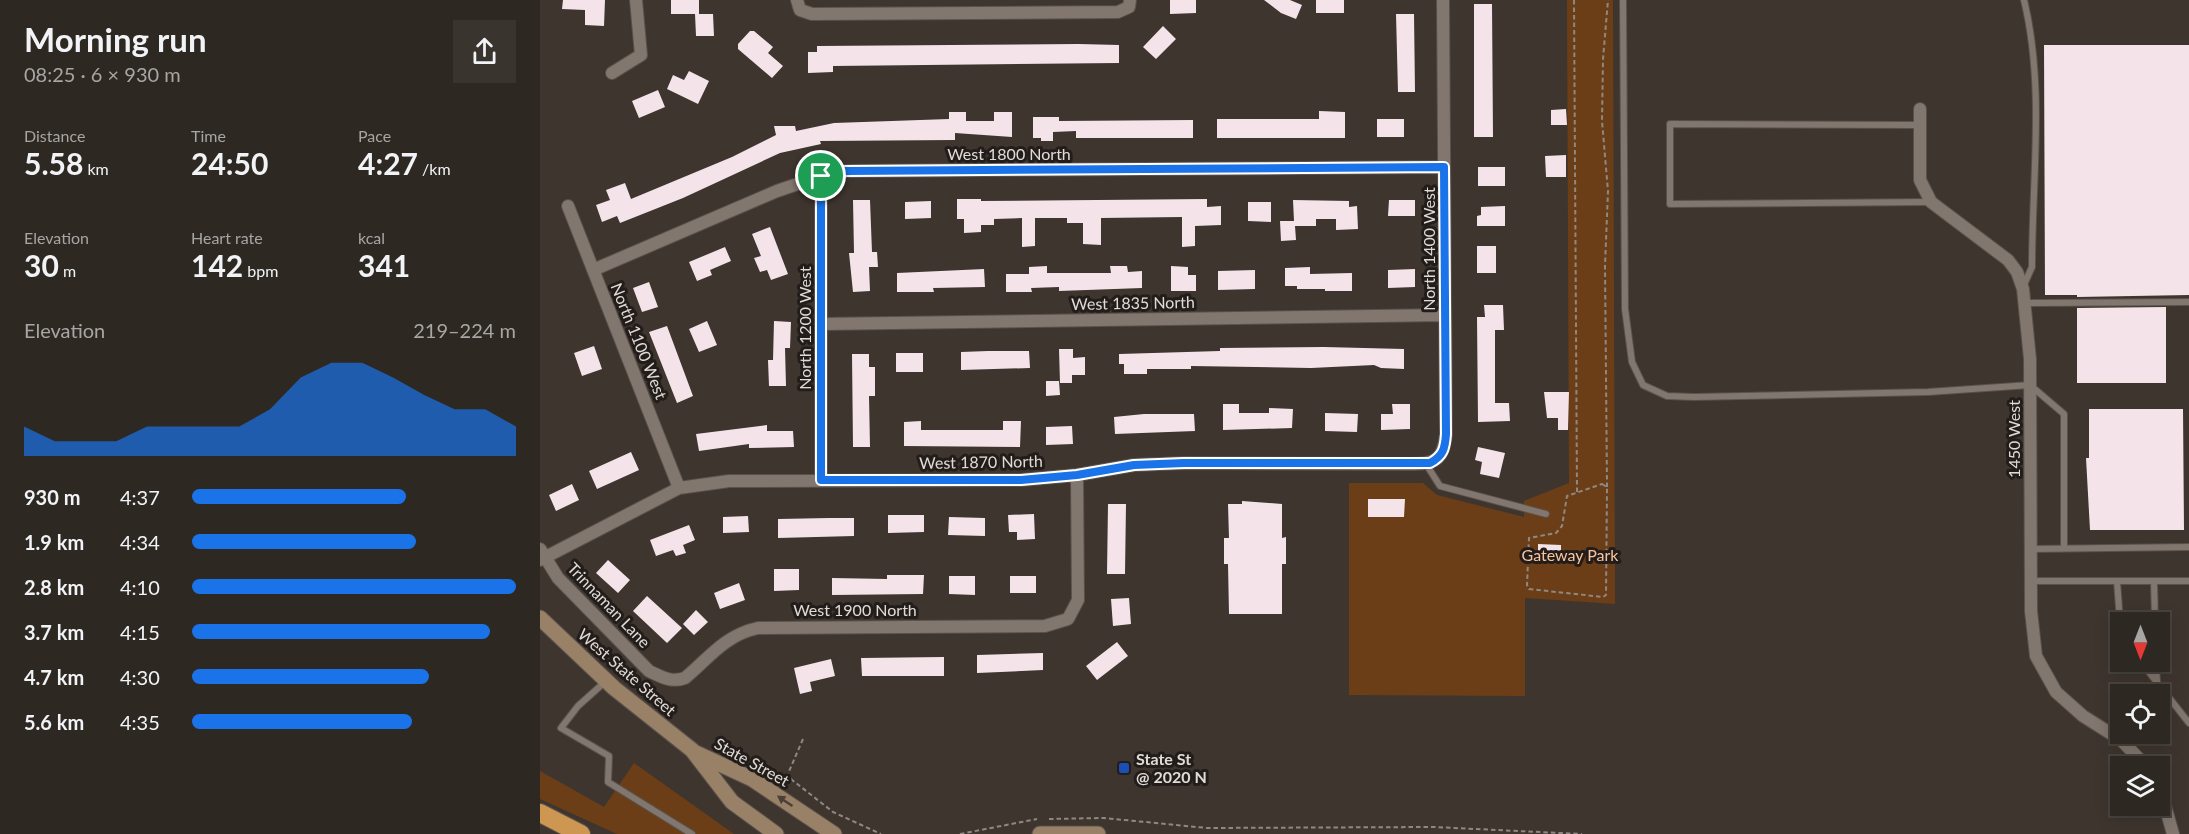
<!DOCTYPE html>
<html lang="en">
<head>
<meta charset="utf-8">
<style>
  :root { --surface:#2e2822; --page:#3a342f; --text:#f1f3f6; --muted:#a7a6a5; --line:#494440; --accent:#1a73e8 }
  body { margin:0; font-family:Lato,sans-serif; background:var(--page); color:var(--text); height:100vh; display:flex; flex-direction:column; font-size:22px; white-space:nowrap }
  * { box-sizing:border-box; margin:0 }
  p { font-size:20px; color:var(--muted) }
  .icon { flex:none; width:33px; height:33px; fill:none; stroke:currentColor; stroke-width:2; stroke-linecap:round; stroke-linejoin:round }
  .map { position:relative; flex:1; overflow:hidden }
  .sheet { display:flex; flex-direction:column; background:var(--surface); width:540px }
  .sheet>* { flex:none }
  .needle { width:39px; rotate:180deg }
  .fabs { position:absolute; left:1570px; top:612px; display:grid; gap:12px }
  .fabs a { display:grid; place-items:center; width:60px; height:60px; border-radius:0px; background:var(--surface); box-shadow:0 3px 15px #0003,0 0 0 2px var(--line); font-size:30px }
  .pin { position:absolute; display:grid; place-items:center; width:51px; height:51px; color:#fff; margin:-26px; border:3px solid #fff; border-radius:50%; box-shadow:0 2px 6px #0007 }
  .round { display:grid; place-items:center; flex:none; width:63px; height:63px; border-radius:0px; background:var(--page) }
  .summary { display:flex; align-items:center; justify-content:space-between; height:102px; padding:0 24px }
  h1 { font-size:33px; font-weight:700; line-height:45px }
  .metrics { display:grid; grid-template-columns:repeat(3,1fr); gap:9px; height:102px; padding:6px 24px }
  .metrics div { display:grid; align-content:center }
  .metrics b { font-size:30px; font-weight:700 }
  .metrics small { font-size:16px; font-weight:400 }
  .metrics p { font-size:16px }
  .chart { height:168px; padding:12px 24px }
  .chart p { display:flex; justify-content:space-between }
  .chart svg { width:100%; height:108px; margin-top:6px; fill:var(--accent); opacity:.7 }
  ul { padding:0 24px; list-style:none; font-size:20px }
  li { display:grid; grid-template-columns:96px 72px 1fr; align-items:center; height:45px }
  li i { height:15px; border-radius:8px; background:var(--accent) }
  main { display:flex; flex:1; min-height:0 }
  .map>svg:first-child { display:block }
</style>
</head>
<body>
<main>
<section class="sheet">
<div class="summary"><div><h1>Morning run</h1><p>08:25 · 6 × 930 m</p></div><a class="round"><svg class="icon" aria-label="share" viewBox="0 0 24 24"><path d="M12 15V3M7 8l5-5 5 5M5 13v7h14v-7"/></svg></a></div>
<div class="metrics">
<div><p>Distance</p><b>5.58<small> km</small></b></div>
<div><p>Time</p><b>24:50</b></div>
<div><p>Pace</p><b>4:27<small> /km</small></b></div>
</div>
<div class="metrics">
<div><p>Elevation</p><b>30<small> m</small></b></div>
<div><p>Heart rate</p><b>142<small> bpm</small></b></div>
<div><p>kcal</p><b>341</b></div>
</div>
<div class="chart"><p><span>Elevation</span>219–224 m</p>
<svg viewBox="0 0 160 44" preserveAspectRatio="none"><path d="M0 44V32L10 38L20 38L30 38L40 32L50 32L60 32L70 32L80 25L90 12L100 6L110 6L120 12L130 19L140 25L150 25L160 32V44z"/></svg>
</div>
<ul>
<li><b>930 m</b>4:37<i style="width:66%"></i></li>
<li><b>1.9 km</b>4:34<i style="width:69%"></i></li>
<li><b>2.8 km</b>4:10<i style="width:100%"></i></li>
<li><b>3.7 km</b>4:15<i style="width:92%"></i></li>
<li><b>4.7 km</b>4:30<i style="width:73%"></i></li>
<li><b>5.6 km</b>4:35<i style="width:68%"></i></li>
</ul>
</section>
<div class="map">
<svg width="1649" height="834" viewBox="0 0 1649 834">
  <rect width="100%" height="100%" fill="#3e352e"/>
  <path fill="#6c3e17" d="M 1027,0 L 1073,0 L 1075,604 L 985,598 L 985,696 L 809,695 L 809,483 L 883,483 L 897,495 L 984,517 L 984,501 L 1029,483 Z
    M 94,763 L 194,834 L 77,834 L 0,799 L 0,771 L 64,807 Z"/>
  <path fill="#f4e4ea" d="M 23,0 L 65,0 L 64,26 L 45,25 L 45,10 L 22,9 Z
    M 131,0 L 159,0 L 159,14 L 131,14 Z
    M 630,0 L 656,0 L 656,13 L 630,14 Z
    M 724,0 L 750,0 L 762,5 L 756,19 L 741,13 Z
    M 776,0 L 804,0 L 804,13 L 776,13 Z
    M 934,4 L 952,4 L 953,137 L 934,137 Z
    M 155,14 L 173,14 L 174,36 L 156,36 Z
    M 856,14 L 874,14 L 875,92 L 858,92 Z
    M 623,26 L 636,39 L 616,59 L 603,47 Z
    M 210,31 L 214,31 L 233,47 L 228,53 L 243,66 L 232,78 L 198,49 L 198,44 Z
    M 539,44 L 579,45 L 579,63 L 293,66 L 293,72 L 268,73 L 268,52 L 277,52 L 277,46 Z
    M 1504,45 L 1649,45 L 1649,295 L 1537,297 L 1537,295 L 1505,295 Z
    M 149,71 L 169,81 L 158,104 L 127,89 L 133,75 L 144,80 Z
    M 118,90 L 125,107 L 99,118 L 92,101 Z
    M 1026,109 L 1027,125 L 1011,125 L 1011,110 Z
    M 779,111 L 805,112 L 805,138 L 677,138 L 677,119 L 779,119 Z
    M 409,112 L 426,112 L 426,121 L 454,121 L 454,112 L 472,112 L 472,137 L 415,133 L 415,140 L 280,141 L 281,144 L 240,153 L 143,198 L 80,223 L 77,216 L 62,222 L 56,205 L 70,200 L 66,190 L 85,183 L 91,199 L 192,157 L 236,135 L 234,126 L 255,126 L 256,131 L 294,123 L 409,119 Z
    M 493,117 L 519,117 L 519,121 L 653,120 L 653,138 L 536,138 L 536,131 L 513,132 L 513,141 L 501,141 L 501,138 L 493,138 Z
    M 837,119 L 864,119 L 864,137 L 837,137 Z
    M 1026,155 L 1026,177 L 1006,177 L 1005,156 Z
    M 938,167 L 965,167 L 965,186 L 938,186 Z
    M 417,199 L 441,199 L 441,201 L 667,199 L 667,207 L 681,206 L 681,225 L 655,226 L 655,246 L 642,247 L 642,217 L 561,218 L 561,245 L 543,244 L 543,223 L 527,223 L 527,218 L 495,218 L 495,246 L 482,247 L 482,218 L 454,219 L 454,225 L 441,225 L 441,232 L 424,233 L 424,219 L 417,219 Z
    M 313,200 L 330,200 L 332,252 L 337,252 L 338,267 L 329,267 L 330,291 L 313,292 L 309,253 L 314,253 Z
    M 753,200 L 809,201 L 809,207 L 817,206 L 818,229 L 796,230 L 796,219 L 776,219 L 776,226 L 755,226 L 756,240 L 741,241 L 740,221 L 754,221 Z
    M 849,200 L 875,200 L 875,216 L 848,216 Z
    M 391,201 L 391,218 L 365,219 L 365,202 Z
    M 708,202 L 731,202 L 731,222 L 708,221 Z
    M 965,206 L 965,226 L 937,226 L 937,216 L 941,215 L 941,207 Z
    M 230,227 L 248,274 L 231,280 L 227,270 L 220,272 L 214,258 L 221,256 L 212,234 Z
    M 937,246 L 956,246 L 956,273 L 937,273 Z
    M 185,247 L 191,261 L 170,270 L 172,275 L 157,281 L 149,262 Z
    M 507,266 L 507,273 L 571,273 L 570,266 L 587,266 L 588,272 L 602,271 L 602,288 L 519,291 L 519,287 L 491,288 L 492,292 L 466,292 L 466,274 L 489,274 L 489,267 Z
    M 631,266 L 648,267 L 648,275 L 656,275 L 656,291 L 631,291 Z
    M 770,267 L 770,274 L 812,273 L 812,291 L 785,291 L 785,289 L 757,289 L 757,286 L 745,286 L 745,268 Z
    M 444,269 L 445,287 L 393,288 L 394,292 L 357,292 L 357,273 Z
    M 875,269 L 875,287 L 848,288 L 848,270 Z
    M 715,270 L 715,289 L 678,290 L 678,271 Z
    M 109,282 L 118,307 L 102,312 L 93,288 Z
    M 944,305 L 963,305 L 964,330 L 955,330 L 955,403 L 969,403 L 970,421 L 938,422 L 937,317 L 945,317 Z
    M 1626,307 L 1626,383 L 1537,383 L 1537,308 Z
    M 167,321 L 177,345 L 159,352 L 149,329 Z
    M 234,321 L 251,322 L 250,348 L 245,348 L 246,386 L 229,386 L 228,360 L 233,360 Z
    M 127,326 L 153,396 L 137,403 L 109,332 Z
    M 54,346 L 62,369 L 42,376 L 34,353 Z
    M 784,347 L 864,349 L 864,369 L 841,368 L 834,365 L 771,368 L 651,366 L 651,369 L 607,369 L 607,374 L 584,374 L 584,364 L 579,364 L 579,354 L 680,351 L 680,348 Z
    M 519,349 L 533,349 L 533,358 L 545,357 L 545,375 L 532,375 L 532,383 L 520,383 Z
    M 448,351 L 489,351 L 490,368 L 421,370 L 421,352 Z
    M 356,353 L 383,353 L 383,372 L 356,372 Z
    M 312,354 L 329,354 L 329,367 L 335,367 L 335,396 L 329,396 L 330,447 L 313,447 Z
    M 506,381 L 519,381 L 520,395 L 506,396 Z
    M 1004,392 L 1029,392 L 1028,430 L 1018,430 L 1018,418 L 1007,418 Z
    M 683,404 L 699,404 L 699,413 L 729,413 L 729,408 L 753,409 L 752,428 L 683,430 Z
    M 852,404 L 870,404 L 870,429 L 841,430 L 841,414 L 853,414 Z
    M 1549,409 L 1643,409 L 1644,530 L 1550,530 L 1546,458 L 1549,458 Z
    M 785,413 L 818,414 L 817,432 L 785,431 Z
    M 604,414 L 654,414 L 655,431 L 575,434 L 574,417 Z
    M 381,421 L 381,430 L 463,430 L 463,421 L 481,421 L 480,447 L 364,446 L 364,422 Z
    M 227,425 L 227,431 L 253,431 L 254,447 L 209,448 L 209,444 L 159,451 L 156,434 Z
    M 532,426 L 533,444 L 506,445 L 506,427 Z
    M 938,447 L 965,453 L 959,478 L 940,474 L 942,462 L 935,460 Z
    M 91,452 L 99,470 L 57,489 L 49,471 Z
    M 32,484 L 39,500 L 16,511 L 9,495 Z
    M 828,499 L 865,499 L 864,517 L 828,517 Z
    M 702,501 L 742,504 L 742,538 L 746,537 L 746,564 L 742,564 L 742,614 L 689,614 L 688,564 L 684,564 L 684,538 L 689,538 L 688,504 L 702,504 Z
    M 568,504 L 586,504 L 585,574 L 567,574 Z
    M 494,514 L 495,539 L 477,540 L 477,532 L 469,532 L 468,515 Z
    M 348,515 L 384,515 L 384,532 L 348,533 Z
    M 208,516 L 209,532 L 183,533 L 183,517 Z
    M 409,517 L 445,518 L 445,536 L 408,535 Z
    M 289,518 L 314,518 L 314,536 L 238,538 L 238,519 Z
    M 149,525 L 155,540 L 143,545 L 146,553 L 136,556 L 133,550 L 116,556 L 110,540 Z
    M 998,544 L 1021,545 L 1021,555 L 998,554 Z
    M 68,560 L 90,580 L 78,593 L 56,573 Z
    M 234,569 L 259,569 L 259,590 L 234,591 Z
    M 347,575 L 384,575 L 383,594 L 292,595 L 292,578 L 347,579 Z
    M 409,576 L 435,576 L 435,595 L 409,594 Z
    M 470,576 L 496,576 L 496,593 L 470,593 Z
    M 199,583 L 205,600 L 180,609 L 174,593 Z
    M 107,596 L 142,628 L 127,643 L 93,611 Z
    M 589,598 L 591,624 L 573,626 L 571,599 Z
    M 156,610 L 168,622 L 154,635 L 143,624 Z
    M 577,642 L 588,656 L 557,680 L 546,666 Z
    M 503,653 L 503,670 L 437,673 L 437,655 Z
    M 404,657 L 404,676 L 322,676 L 321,658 Z
    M 291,659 L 295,676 L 270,682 L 272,691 L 260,694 L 254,668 Z"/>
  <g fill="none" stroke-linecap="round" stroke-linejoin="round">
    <g stroke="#5a514c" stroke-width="8">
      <path id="service" d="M 1083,0 L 1085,309 L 1092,362 L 1103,385 L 1127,396 L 1154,397 L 1388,392 L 1490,385 L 1524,414 L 1524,548
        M 1380,125 L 1130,124 L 1130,204 L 1390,202
        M 1483,287 L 1492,267 C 1492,179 1505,86 1484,0
        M 1485,303 L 1649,302
        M 886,464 L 900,486 L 1006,514
        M 1491,549 L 1649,547
        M 1491,581 L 1649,581
        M 1577,581 L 1581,635
        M 1614,581 L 1615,622
        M 1601,662 L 1649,723
        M 1616,662 L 1617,682
        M 66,681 L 38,706 L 21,728 L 69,756 L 68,782 L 152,834"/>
    </g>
    <g stroke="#5a514c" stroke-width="14">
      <path id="minor" d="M 257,0 L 260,10 L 272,14 L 578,12 L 589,7 L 590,0
        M 72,73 L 101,55 L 96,0
        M 1380,109 L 1380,180 L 1391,202 L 1468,260 L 1477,272 L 1483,289 L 1490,359 L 1491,611 L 1496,656 L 1516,692 L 1543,716 L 1581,740 L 1606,766
        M 281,176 L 281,480
        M 28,206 L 139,488
        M 53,270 L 237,191 L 281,176 L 306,171 L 904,167
        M 282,324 L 905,315
        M 0,549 L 18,578 L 109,671 C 122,677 131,683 145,678 C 169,658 185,635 218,628 L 505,626 L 528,619 L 538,600 L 537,475
        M 0,560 L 139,488 L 189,481 L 481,480 L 537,475 L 594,465 L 644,463 L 869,464 C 895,464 903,461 906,434 L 903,0
        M 1620,788 L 1633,834"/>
    </g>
    <g stroke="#5a514c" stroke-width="17">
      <path id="secondary" d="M 0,618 L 74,688 L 152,750 L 192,802 L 236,834
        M 154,752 L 212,779 L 294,834
        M 500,834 L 558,834"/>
    </g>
    <g stroke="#5a514c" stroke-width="20">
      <path id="motorway" d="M 0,813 L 41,834"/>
    </g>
    <path stroke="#8f8882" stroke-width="2" stroke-dasharray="4.5 3" stroke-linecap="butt" d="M 1034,0 L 1037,492
      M 1062,484 L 1067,487 L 1066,595 L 1063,597 L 989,589 L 987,585 L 989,538 L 1016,533 L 1022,526 L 1027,496 Z
      M 1067,487 L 1065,265 L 1068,191 L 1062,121 L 1063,59 L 1068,0
      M 263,739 L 247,776 L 293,812 L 341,834
      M 509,819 L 564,818 L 667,828 L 893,827 L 1042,834
      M 420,834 L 497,819"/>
    <use href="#service" stroke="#82776f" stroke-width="6"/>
    <use href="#minor" stroke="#82776f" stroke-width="12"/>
    <use href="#secondary" stroke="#988166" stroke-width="15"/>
    <use href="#motorway" stroke="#cd9751" stroke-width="18"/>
  </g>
  <defs><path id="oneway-solid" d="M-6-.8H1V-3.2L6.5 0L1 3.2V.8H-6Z" transform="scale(1.5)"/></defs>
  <use fill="#4b4035" href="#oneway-solid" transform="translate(245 801) rotate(-146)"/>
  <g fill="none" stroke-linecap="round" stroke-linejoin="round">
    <g stroke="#fff" stroke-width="12">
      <path id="route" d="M 904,167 L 906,434 C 905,449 903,456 890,463 L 644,463 L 594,465 L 537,475 L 481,480 L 281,480 L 281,176 L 306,171 Z"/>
    </g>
    <use href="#route" stroke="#1a73e8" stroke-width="8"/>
  </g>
  <rect fill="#1a4fb4" stroke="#221d1a" stroke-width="2" x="578" y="762" width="12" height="12" rx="3"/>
  <g text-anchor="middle" stroke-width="6" stroke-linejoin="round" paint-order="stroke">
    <g font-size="16" fill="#e1dbd6" stroke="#221d1a">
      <text x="469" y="160">West 1800 North</text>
      <text transform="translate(889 249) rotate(-90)" y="6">North 1400 West</text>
      <text transform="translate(593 303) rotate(-1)" y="6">West 1835 North</text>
      <text transform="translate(265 328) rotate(-90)" y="6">North 1200 West</text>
      <text transform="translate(99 341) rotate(68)" y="6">North 1100 West</text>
      <text transform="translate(1474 439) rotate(-90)" y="6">1450 West</text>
      <text transform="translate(441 462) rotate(-1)" y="6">West 1870 North</text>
      <text transform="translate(69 605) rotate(46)" y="6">Trinnaman Lane</text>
      <text x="315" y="616">West 1900 North</text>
      <text transform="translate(87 672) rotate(41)" y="6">West State Street</text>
      <text transform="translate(212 762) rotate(29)" y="6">State Street</text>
    </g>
    <g font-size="16" fill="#fac59e" stroke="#221d1a">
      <text x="1030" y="561">Gateway Park</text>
    </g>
    <g font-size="16" font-weight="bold" fill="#e1dbd6" stroke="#221d1a" text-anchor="start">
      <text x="596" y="765">State St<tspan x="596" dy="18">@ 2020 N</tspan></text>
    </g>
  </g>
</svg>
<div class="fabs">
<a><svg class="needle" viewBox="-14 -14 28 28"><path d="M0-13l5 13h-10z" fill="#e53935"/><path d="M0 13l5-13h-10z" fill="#a7a6a5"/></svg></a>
<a><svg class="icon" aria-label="locate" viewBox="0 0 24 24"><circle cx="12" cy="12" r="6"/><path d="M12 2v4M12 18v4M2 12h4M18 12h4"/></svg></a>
<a><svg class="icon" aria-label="layers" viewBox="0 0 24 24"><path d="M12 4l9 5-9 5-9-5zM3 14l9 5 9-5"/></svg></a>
</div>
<div class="pin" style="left:281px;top:176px;background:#1e9e55"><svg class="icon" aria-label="arrive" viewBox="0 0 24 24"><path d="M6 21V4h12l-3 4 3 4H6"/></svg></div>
</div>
</main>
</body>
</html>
